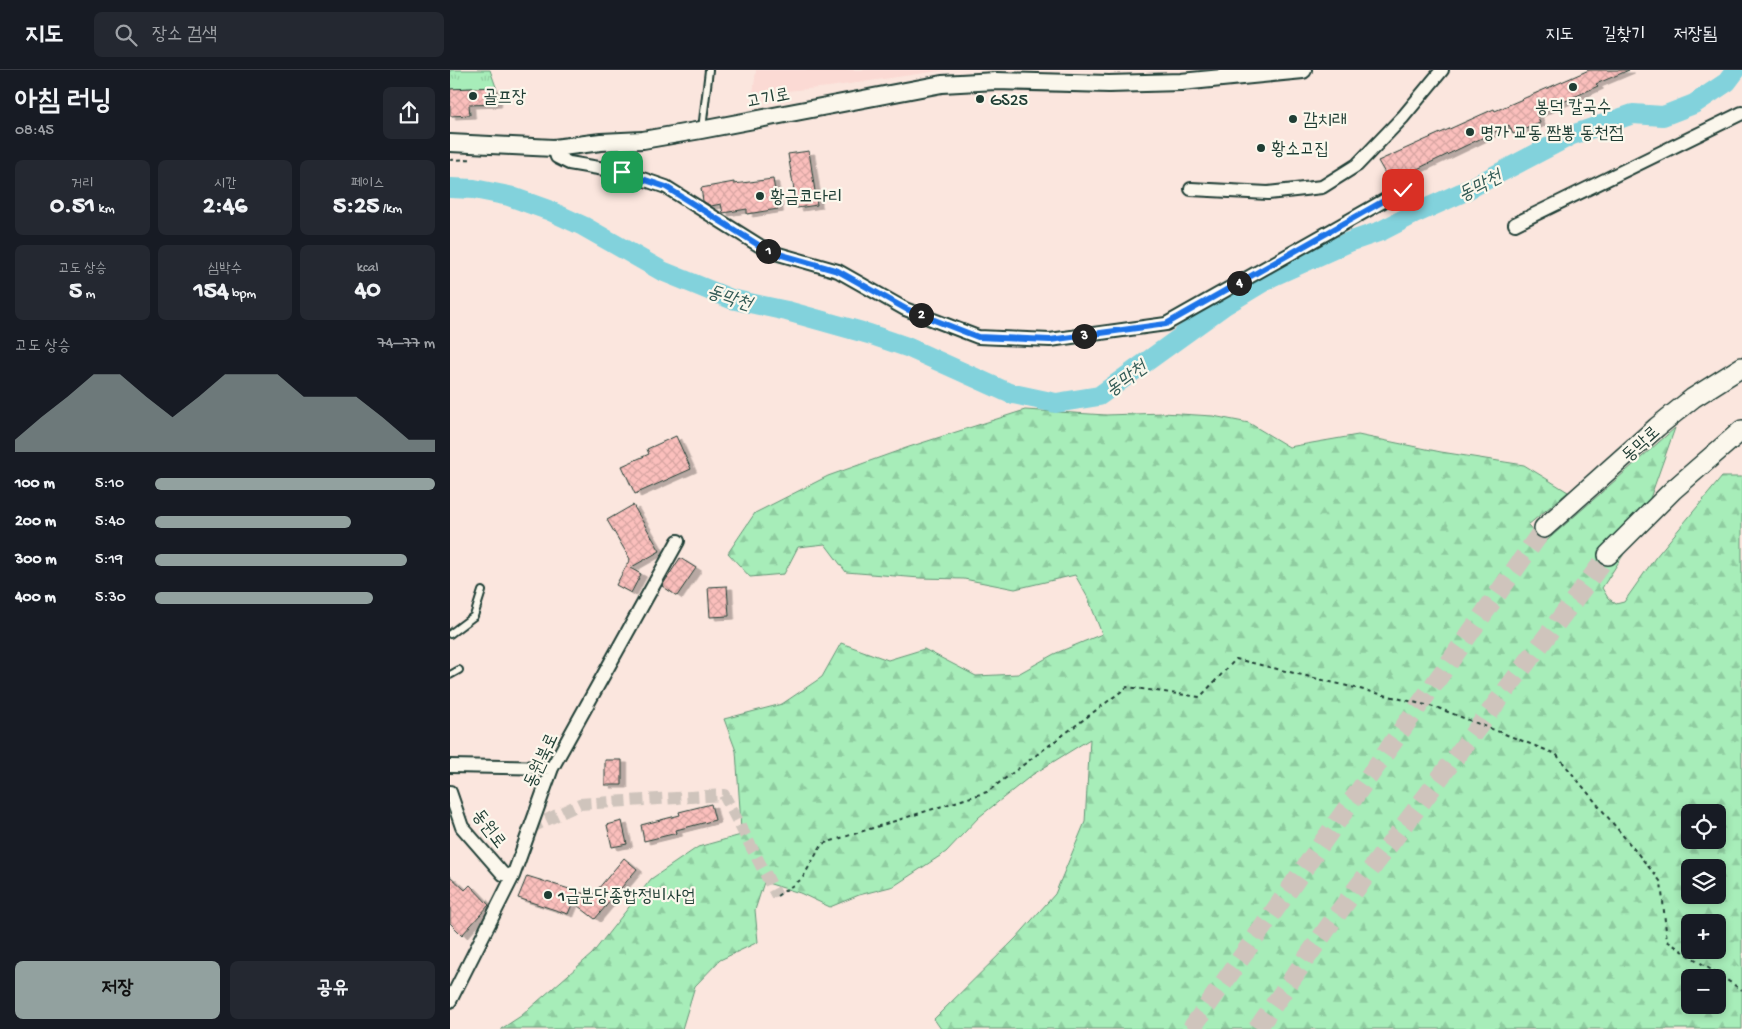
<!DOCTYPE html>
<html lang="ko">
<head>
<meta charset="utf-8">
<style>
  :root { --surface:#171b24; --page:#242831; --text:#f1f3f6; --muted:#9ea1a6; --line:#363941; --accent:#92a19f }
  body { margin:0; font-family:"Gochi Hand","Poor Story",sans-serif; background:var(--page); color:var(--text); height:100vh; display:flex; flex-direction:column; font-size:19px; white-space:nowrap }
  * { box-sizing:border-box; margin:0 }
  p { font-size:16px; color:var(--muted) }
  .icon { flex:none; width:28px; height:28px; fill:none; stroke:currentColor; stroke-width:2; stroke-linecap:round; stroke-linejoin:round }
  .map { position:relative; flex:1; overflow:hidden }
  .panel { display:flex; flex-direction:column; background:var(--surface); width:450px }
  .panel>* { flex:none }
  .buttons { position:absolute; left:1231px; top:734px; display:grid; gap:10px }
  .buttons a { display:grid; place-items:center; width:45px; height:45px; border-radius:8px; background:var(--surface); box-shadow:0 2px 8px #0003; font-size:25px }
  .pin { position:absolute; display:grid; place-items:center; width:42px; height:42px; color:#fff; margin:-21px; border-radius:10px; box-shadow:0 2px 8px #0006 }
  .km { position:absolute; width:25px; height:25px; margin:-12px; border-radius:50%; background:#222; color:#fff; font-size:14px; line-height:25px; text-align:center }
  .round { display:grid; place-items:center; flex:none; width:52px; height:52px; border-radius:8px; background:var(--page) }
  .overview { display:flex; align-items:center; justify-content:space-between; height:85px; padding:0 15px }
  h1 { font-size:28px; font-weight:800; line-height:38px }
  .figures { display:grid; grid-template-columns:repeat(3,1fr); gap:8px; height:85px; padding:5px 15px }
  .figures div { display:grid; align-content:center; border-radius:8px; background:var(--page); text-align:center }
  .figures b { font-size:25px; font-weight:800 }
  .figures small { font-size:14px; font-weight:400 }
  .figures p { font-size:14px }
  .chart { height:140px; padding:10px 15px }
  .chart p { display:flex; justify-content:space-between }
  .chart svg { width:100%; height:90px; margin-top:5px; fill:var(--accent); opacity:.7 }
  .primary-button { display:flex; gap:10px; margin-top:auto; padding:10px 15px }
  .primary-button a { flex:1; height:58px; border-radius:8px; background:var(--accent); color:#111; font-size:20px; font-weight:800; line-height:58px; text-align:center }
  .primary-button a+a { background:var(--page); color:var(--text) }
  ul { padding:0 15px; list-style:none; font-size:16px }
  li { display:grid; grid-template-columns:80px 60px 1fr; align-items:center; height:38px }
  li i { height:12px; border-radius:6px; background:var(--accent) }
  header { display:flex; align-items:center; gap:30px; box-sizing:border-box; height:70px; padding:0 25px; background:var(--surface); border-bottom:1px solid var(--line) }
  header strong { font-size:24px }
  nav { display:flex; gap:28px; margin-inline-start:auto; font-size:18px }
  .search { width:350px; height:45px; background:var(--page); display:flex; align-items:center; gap:12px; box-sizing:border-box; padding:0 18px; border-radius:8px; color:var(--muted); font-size:19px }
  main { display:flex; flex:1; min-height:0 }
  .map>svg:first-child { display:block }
</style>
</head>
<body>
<header>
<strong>지도</strong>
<div class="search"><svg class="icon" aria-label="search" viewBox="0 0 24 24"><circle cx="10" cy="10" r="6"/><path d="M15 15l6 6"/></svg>장소 검색</div>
<nav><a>지도</a><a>길찾기</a><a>저장됨</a></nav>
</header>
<main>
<section class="panel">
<div class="overview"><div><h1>아침 러닝</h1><p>08:45</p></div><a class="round"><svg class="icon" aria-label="share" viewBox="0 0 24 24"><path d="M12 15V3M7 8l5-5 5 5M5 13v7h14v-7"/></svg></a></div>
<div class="figures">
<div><p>거리</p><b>0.51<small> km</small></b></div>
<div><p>시간</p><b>2:46</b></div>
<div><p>페이스</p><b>5:25<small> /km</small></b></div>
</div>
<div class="figures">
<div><p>고도 상승</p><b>5<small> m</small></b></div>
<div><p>심박수</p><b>154<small> bpm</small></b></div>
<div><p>kcal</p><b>40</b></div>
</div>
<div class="chart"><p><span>고도 상승</span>74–77 m</p>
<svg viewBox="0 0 160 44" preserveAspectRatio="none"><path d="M0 44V38L10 27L20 17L30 6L40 6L50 17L60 27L70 17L80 6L90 6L100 6L110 17L120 17L130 17L140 27L150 38L160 38V44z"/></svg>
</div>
<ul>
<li><b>100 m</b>5:10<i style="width:100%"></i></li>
<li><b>200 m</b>5:40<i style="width:70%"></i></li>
<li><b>300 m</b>5:19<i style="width:90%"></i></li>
<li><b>400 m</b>5:30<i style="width:78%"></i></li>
</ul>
<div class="primary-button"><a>저장</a><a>공유</a></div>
</section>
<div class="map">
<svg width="1292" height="959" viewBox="0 0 1292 959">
  <defs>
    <pattern id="grass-tufts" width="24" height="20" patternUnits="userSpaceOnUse" patternTransform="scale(1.25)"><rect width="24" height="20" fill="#a7edb9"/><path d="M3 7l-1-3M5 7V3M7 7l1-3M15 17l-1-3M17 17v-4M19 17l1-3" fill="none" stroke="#8fcca0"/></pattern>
    <pattern id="forest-firs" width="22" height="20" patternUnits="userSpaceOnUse" patternTransform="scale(1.25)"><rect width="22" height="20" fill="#a7edb9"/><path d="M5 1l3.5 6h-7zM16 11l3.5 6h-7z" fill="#8fcca0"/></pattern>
    <pattern id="building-cross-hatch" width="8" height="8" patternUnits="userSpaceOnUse" patternTransform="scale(1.25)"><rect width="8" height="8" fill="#fbbfbc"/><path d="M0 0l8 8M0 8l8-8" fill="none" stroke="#d7a5a2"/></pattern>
    <filter id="shadow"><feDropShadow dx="5.5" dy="3" stdDeviation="0" flood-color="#0004"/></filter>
  </defs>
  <rect width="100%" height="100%" fill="#fbe6de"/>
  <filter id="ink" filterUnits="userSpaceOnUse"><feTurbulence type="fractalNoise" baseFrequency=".02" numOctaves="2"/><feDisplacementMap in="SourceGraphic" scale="10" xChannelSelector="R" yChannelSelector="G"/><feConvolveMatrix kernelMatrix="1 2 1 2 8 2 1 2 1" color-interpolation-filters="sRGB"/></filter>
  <g filter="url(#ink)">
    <path fill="#fbdad4" d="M 306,0 L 495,0 L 379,17 L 303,24 Z"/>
    <path fill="url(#grass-tufts)" stroke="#639576" d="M 0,0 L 40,0 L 46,17 L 0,19 Z"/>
    <path fill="url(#forest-firs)" stroke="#639576" fill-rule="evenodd" d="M 575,340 L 656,345 L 713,343 L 763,346 L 799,353 L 839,377 L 908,365 L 991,382 L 1074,395 L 1118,422 L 1078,455 L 1094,473 L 1225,358 L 1188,462 L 1152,518 L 1158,528 L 1166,534 L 1174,532 L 1205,488 L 1272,407 L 1292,407 L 1292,959 L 491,959 L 484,949 L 566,868 L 605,824 L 635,752 L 640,669 L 582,705 L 529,747 L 496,782 L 444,816 L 409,825 L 380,837 L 350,823 L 314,812 L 305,840 L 308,872 L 270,890 L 245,916 L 232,959 L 51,959 L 71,946 L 142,884 L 201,809 L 248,777 L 291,765 L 290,739 L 286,681 L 274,649 L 332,634 L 372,607 L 391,573 L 438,590 L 474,579 L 526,606 L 568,604 L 604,584 L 652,564 L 638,528 L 625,505 L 565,519 L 514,509 L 470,508 L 396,502 L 375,474 L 348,477 L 334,504 L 300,507 L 278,483 L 305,443 L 378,406 L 459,377 ZM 1240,742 L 1268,742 L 1268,770 L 1240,770 ZM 1240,798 L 1268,798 L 1268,825 L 1240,825 ZM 1240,852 L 1268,852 L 1268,880 L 1240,880 ZM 1240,908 L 1268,908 L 1268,935 L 1240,935 Z"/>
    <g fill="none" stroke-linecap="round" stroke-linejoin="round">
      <path stroke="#82d2dc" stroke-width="20" d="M 0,118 L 24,119 L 59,126 L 98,140 L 133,156 L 212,201 L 281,229 L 337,241 L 419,264 L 457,277 L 559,323 L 606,333 L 649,326 L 775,235 L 823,206 L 899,172 L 931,161 L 964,144 L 1011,123 L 1122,65 L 1183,44 L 1213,46 L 1244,34 L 1277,12 L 1286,0"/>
    </g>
    <path fill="url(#building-cross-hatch)" stroke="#1f3d34" filter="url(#shadow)" d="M 1139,0 L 1179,0 L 1146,14 L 1148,16 L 1087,44 L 1090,53 L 1063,64 L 1059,55 L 940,112 L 928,91 L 1044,39 L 1045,41 Z
      M 46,17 L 46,34 L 19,35 L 20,45 L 0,46 L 0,19 Z
      M 359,81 L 367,135 L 347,138 L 338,84 Z
      M 323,109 L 328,139 L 297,144 L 297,139 L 273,143 L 271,134 L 261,136 L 253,131 L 251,118 L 284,112 L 284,114 Z
      M 226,366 L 241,399 L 185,424 L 172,396 L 199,384 L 197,379 Z
      M 183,435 L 210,481 L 180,498 L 191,504 L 181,523 L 166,515 L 180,489 L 157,450 Z
      M 230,488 L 246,498 L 227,526 L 212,516 Z
      M 277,516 L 279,546 L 260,547 L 258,517 Z
      M 155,690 L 172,690 L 172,715 L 155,715 Z
      M 261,734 L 265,750 L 226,760 L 227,763 L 194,771 L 191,755 L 230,745 L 229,742 Z
      M 172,751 L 177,774 L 162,777 L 157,755 Z
      M 174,788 L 187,799 L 145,849 L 123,832 L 118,844 L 68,828 L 77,806 L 142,826 Z
      M 0,806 L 15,820 L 20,815 L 39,835 L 12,865 L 0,853 Z"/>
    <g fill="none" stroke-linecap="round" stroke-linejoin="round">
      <path stroke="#cfc4bc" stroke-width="12" stroke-dasharray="12 6" stroke-linecap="butt" d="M 80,758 L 130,734 L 274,725 L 327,826"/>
      <path stroke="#cfc4bc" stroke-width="19" stroke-dasharray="19 9" stroke-linecap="butt" d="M 741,959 L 1094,458
        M 807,959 L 888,843 L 1158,485"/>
      <g stroke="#1f3d34" stroke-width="10">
        <path id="service" d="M 252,59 L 259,0
          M 0,564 L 24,546 L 32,521
          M 0,605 L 9,600"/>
      </g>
      <g stroke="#1f3d34" stroke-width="16">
        <path id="minor" d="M 104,78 L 107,87 L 119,93 L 172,102 L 216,117 L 318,181 L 388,201 L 455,239 L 528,267 L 600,270 L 716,254 L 953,120
          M 741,119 L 818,123 L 872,117 L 907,95 L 953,47 L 992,0
          M 1065,154 L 1292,43
          M 0,696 L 102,698
          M 0,722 L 12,757 L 53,804 L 63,806
          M 0,931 L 63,806 L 102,698 L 228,471"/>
      </g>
      <g stroke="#1f3d34" stroke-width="20">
        <path id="tertiary" d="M 0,73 L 104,78 L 151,72 L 193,70 L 251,60 L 492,14 L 546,11 L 659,14 L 731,12 L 853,0"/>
      </g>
      <g stroke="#1f3d34" stroke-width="22">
        <path id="secondary" d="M 1094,458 L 1207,357 L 1243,328 L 1292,297
          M 1158,485 L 1223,420 L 1292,360"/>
      </g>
      <path stroke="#1f3d34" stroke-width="2" stroke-dasharray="4 4" stroke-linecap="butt" d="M 0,90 L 23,89
        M 327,826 L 352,809 L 372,774 L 537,722 L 677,617 L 750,627 L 786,589 L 988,638 L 1106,684 L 1211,812 L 1217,871 L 1292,920"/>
      <use href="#service" stroke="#fbf7ec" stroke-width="6"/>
      <use href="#minor" stroke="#fbf7ec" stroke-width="12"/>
      <use href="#tertiary" stroke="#fbf7ec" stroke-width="16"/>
      <use href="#secondary" stroke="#fbf7ec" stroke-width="19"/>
    </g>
  </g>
  <g fill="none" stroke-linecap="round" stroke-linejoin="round" filter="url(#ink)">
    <g stroke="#fff" stroke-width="10">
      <path id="route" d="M 172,102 L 216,117 L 318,181 L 388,201 L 456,239 L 528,267 L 600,270 L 716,254 L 953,120"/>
    </g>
    <use href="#route" stroke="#1a73e8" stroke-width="6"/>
  </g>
  <g fill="#1f3d34" stroke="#fbf7ec" stroke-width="2">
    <circle cx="1123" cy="17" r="5"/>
    <circle cx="23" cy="26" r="5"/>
    <circle cx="530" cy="29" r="5"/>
    <circle cx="843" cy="49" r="5"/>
    <circle cx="1020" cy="62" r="5"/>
    <circle cx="811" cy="78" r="5"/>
    <circle cx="310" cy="126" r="5"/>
    <circle cx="98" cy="825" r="5"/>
  </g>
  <g text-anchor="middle" stroke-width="4.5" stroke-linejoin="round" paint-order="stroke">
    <g font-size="18" fill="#1f3d34" stroke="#fbf7ec" text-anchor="start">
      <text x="33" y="32">골프장</text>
      <text x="540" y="35">GS25</text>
      <text x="1123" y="42" text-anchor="middle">봉덕 칼국수</text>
      <text x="853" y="55">감치래</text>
      <text x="1030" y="68">명가 교동 짬뽕 동천점</text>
      <text x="821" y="84">황소고집</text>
      <text x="320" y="132">황금코다리</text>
      <text x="108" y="831">1급분당종합정비사업</text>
    </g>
    <g font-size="18" fill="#1f3d34" stroke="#fbf7ec">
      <text transform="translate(318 27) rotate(-11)" y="6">고기로</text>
      <text transform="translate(1190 373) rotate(-42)" y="6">동막로</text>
      <text transform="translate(90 690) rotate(-65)" y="6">동원북로</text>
      <text transform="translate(40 758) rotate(53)" y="6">동원로</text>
    </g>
    <g font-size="19" font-style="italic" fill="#335b56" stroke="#fbf7ec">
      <text transform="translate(1029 114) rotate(-27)" y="7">동막천</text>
      <text transform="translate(280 226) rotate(18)" y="7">동막천</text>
      <text transform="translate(675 307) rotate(-36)" y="7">동막천</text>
    </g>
  </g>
</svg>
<div class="buttons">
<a><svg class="icon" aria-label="locate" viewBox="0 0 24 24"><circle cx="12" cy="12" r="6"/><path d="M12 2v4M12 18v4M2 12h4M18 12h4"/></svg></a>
<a><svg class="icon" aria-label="layers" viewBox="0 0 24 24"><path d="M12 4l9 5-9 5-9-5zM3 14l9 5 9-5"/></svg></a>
<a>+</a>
<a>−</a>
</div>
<div class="pin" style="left:172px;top:102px;background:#1e9e55"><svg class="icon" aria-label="arrive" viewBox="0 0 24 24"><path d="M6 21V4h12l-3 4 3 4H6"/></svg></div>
<div class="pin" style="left:953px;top:120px;background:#d93025"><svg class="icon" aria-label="check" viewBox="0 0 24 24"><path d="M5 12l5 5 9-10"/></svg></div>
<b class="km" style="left:318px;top:181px">1</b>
<b class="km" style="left:471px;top:245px">2</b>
<b class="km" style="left:634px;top:266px">3</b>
<b class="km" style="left:789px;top:213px">4</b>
</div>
</main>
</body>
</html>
